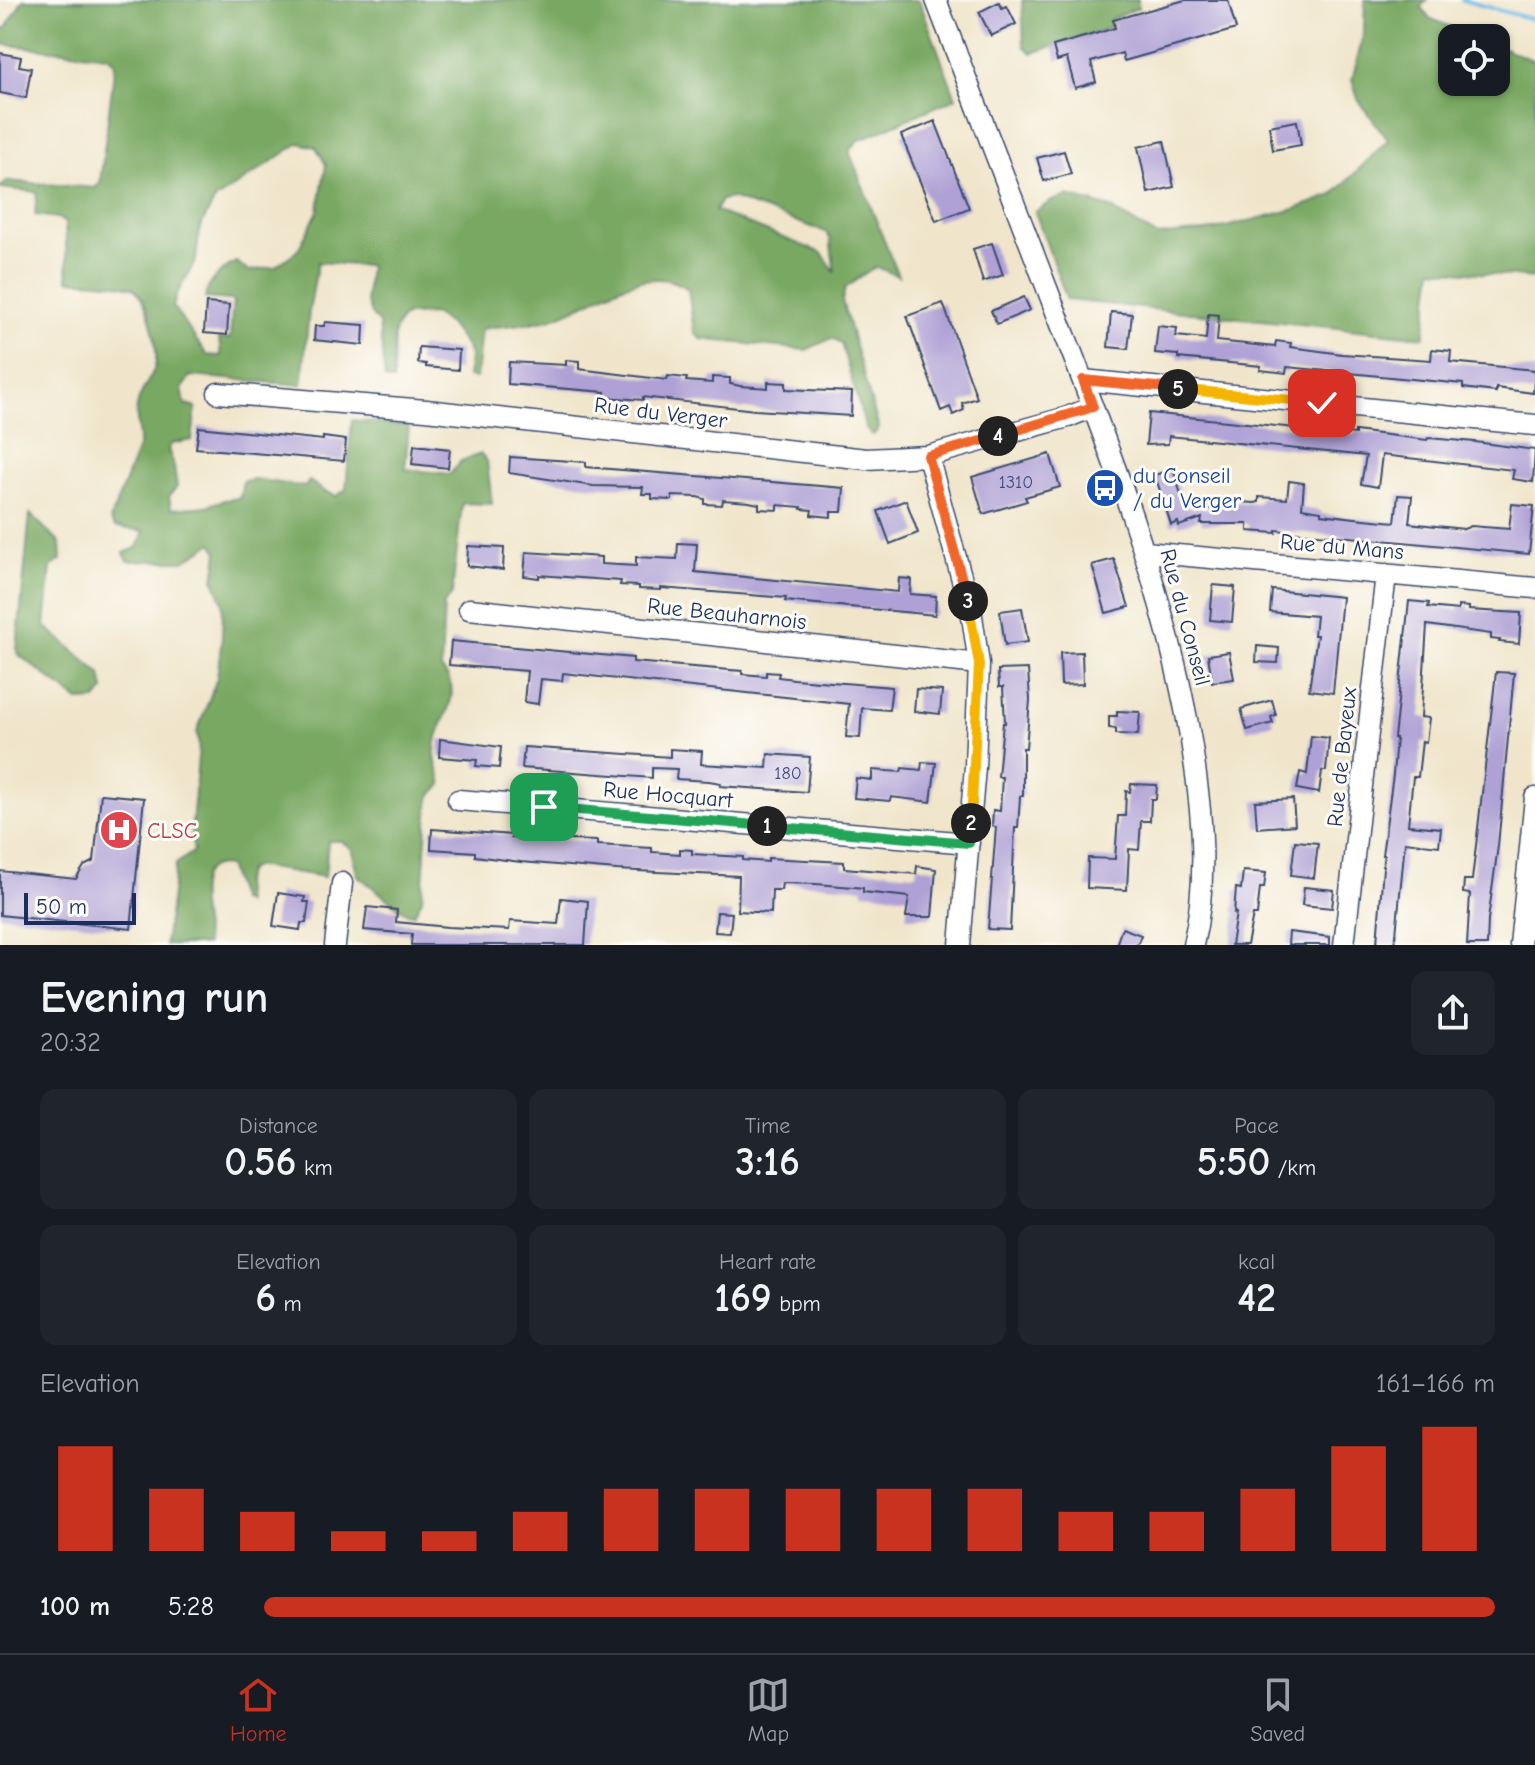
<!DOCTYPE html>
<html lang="en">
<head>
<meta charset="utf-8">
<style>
  :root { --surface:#171b24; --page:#20242c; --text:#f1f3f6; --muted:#9ea1a6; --line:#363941; --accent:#c8321e }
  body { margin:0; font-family:"Comic Neue",sans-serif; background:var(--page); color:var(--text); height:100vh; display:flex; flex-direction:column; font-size:30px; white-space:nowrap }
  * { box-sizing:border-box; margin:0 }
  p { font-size:26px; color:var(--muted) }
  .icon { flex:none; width:44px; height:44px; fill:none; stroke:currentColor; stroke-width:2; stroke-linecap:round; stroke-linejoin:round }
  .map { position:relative; height:945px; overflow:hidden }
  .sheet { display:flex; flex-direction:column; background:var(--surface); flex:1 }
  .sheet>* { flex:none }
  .fabs { position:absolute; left:1438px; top:24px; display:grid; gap:16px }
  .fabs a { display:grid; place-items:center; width:72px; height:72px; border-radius:16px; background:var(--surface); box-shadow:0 2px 6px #0004; font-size:40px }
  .scale { position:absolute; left:24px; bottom:20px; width:112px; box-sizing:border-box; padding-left:8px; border:4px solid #1b2f5e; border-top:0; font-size:22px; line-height:28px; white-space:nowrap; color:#1b2f5e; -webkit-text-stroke:6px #fdfcf7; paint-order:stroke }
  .pin { position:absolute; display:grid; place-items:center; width:68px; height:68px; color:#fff; margin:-34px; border-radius:16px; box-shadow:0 4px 12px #0006 }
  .km { position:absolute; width:40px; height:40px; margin:-20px; border-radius:50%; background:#222; color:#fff; font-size:22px; line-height:40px; text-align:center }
  .round { display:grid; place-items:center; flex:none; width:84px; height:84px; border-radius:16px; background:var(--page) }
  .head { display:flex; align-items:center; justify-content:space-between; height:136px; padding:0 40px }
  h1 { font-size:44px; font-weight:700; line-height:60px }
  .stats { display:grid; grid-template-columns:repeat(3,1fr); gap:12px; height:136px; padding:8px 40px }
  .stats div { display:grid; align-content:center; border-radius:16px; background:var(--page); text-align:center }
  .stats b { font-size:40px; font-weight:700 }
  .stats small { font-size:22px; font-weight:400 }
  .stats p { font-size:22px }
  .chart { height:224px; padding:16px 40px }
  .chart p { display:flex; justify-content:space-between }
  .chart svg { width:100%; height:144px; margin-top:8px; stroke:var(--accent); stroke-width:6 }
  ul { padding:0 40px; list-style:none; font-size:26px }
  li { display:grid; grid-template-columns:128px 96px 1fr; align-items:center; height:60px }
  li i { height:20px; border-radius:10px; background:var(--accent) }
  .menu { display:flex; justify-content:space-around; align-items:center; height:112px; border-top:2px solid var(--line); background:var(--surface); font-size:22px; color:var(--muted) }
  .menu a { display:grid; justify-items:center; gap:4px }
  .menu .on { color:var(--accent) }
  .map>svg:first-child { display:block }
</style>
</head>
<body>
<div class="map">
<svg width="1535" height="945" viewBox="0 0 1535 945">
  <rect width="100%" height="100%" fill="#fdfcf7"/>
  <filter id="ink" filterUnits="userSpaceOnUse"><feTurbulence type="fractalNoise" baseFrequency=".0125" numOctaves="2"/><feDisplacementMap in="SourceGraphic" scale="16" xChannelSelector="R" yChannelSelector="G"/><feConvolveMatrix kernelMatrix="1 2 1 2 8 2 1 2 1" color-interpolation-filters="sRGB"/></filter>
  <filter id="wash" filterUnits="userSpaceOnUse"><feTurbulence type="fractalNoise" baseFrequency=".006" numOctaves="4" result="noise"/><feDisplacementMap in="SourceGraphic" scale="32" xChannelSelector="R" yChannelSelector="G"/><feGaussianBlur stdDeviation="1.8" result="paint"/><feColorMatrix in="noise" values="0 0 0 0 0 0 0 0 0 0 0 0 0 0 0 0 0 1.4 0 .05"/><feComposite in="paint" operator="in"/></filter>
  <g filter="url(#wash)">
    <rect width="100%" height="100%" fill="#f0e5ca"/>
    <path fill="#79a862" stroke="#4a6c60" stroke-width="2" fill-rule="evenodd" d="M 23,0 L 919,0 L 956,98 L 859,140 L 849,151 L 898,276 L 877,267 C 864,271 857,281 845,288 L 842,301 L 879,429 L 873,435 L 866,429 L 841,343 L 832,338 L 806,350 L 701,339 L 694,332 L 688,289 C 644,258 592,307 549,319 C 527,325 503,325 481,329 L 476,378 L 468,377 L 470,356 L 467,348 L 449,324 L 434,314 L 407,315 L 401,319 L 394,332 L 393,381 L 385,379 L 379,324 L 371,314 L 366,300 L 369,266 L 318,262 L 309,311 L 302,385 L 190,376 L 182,389 L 185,404 L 196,408 L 192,440 L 171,444 L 168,449 L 174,467 L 177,487 L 169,496 L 171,509 L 206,506 L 224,500 L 240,498 L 243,481 L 254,479 L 305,487 L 309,481 L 326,492 L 337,496 L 346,489 L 352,420 L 409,426 L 405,469 L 450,474 L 461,461 L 481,454 L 487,461 L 492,504 L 462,503 L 452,594 L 444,604 L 441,669 C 465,692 442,716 436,741 C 432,759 439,769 442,785 L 431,795 L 428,809 L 422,899 L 414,914 L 406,913 L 357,875 L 352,849 L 341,841 L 328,841 L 325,877 L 256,866 L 248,870 L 243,884 L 245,903 L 240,901 L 228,866 C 186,858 204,920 206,945 L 165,945 L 176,864 L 194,851 L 191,836 L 199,746 L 197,732 L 217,678 L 222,637 L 223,603 L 214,580 L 218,552 L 212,543 L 184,561 L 128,561 L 124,553 L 138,547 L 144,531 L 115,527 L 110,520 L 139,445 C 140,432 135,419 137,407 C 139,391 150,382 155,367 C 160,350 148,294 131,287 C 112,281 87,282 68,280 L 65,223 L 58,218 L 35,215 L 37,192 L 0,188 L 7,181 L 95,188 L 100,183 L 115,63 L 108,56 L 0,44 L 0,32 L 6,28 ZM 299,143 L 316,147 L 326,165 L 318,211 L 298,250 L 275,267 L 249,271 L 236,262 C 223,268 207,283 205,298 L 233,300 L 230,339 L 219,339 L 221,356 L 207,355 L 173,307 L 177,294 L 196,260 L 200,227 L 215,200 ZM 731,198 L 826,232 L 830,238 L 835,273 L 822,253 L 715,211 L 721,200 Z
      M 1022,0 L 1138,0 L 1138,8 L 1111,19 L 1112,27 L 1032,53 L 1024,46 Z
      M 1365,0 L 1427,0 L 1421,6 L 1429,18 L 1478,38 L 1452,38 L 1452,82 L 1496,82 L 1496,45 L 1535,61 L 1535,278 L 1433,269 L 1424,337 L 1067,300 L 1035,212 L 1052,201 L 1068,196 L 1108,207 L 1157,236 L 1214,230 L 1295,209 L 1333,195 L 1388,140 L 1358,99 L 1352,80 L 1364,33 Z
      M 30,514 L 60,543 L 61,560 L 51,567 L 45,626 L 101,674 L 104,690 L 96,700 L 79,701 L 19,655 L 17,649 Z"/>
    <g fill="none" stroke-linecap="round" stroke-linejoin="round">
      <path stroke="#6db9e7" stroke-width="4" d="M 1462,0 L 1535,20"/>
    </g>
    <g id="blocks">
      <path fill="#afa1d5" d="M 1185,0 L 1228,0 L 1236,29 L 1124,61 L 1122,53 L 1091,62 L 1096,82 L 1075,88 L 1067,58 L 1057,61 L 1053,46 L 1115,28 L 1113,20 Z
        M 999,2 L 1002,8 L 1007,6 L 1016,24 L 991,36 L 979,12 Z
        M 0,53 L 21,57 L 19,66 L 31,68 L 26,98 L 0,93 Z
        M 935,121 L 969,208 L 936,221 L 901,135 Z
        M 1297,121 L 1301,145 L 1273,150 L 1269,126 Z
        M 1164,141 L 1174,187 L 1148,193 L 1138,147 Z
        M 1064,151 L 1071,174 L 1044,181 L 1037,158 Z
        M 992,243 L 1003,275 L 983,282 L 973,249 Z
        M 1024,297 L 1030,310 L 997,324 L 991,311 Z
        M 206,303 L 229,305 L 227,335 L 204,333 Z
        M 943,303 L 977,398 L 962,403 L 964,410 L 953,415 L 950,407 L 941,411 L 907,316 Z
        M 1111,312 L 1132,314 L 1128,349 L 1108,347 Z
        M 1208,314 L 1219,315 L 1217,341 L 1275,347 L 1276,341 L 1291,343 L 1290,347 L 1342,354 L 1431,360 L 1432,349 L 1451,351 L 1450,362 L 1535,370 L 1533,393 L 1496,388 L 1496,392 L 1463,388 L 1463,384 L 1287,367 L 1286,373 L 1260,370 L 1261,366 L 1178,358 L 1178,355 L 1155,353 L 1158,326 L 1177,328 L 1176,336 L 1206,339 Z
        M 325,322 L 364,325 L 363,345 L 314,340 L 315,326 L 324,326 Z
        M 419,347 L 459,350 L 458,370 L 426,367 L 426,364 L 418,363 Z
        M 566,360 L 579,361 L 579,369 L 667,380 L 668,376 L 687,378 L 686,381 L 712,383 L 712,377 L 730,378 L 730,384 L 740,386 L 768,388 L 768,382 L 786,383 L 786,389 L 852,392 L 851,416 L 755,410 L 643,397 L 643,400 L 604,397 L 605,392 L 508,384 L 509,362 L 566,365 Z
        M 1149,413 L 1355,434 L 1355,431 L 1427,440 L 1428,438 L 1475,442 L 1535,450 L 1533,482 L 1512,479 L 1514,470 L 1382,455 L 1378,487 L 1361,484 L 1366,456 L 1169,436 L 1168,444 L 1146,445 Z
        M 199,427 L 323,440 L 323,437 L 346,440 L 344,461 L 196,448 Z
        M 414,445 L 450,449 L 448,468 L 412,464 Z
        M 1050,454 L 1060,487 L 1025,497 L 1027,501 L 983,514 L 972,477 Z
        M 510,457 L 586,462 L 586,467 L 844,488 L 842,512 L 831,512 L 831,517 L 811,515 L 812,510 L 801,509 L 802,507 L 778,505 L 778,510 L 759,509 L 759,504 L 749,502 L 723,500 L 722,505 L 705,504 L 705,499 L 697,497 L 672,496 L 672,500 L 652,499 L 652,494 L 642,494 L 643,487 L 593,486 L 509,473 Z
        M 1173,469 L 1185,507 L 1209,509 L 1209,500 L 1255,503 L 1259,502 L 1259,497 L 1287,499 L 1289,481 L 1304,483 L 1302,508 L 1321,511 L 1321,514 L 1364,519 L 1395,522 L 1398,495 L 1412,496 L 1409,523 L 1464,529 L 1471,526 L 1509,529 L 1512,504 L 1534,506 L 1529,554 L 1276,530 L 1276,533 L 1248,531 L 1248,524 L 1201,524 L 1202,518 L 1179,526 L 1178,522 L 1171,525 L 1155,475 Z
        M 906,500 L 918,533 L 890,544 L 878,511 Z
        M 678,543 L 697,544 L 695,572 L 898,592 L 899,578 L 911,579 L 910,594 L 936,596 L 935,615 L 785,601 L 786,598 L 738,594 L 661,588 L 661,590 L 639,589 L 639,586 L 620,585 L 621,581 L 539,575 L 539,578 L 524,576 L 526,552 L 601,557 L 601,564 L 636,566 L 636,557 L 677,559 Z
        M 468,546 L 504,548 L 503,570 L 467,566 Z
        M 1114,559 L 1129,607 L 1106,613 L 1092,565 Z
        M 1213,585 L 1235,587 L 1232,622 L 1210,620 Z
        M 1272,590 L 1342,597 L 1333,693 L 1309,690 L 1317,635 L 1314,635 L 1316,616 L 1270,612 Z
        M 1409,601 L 1429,603 L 1428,607 L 1458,610 L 1458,606 L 1469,607 L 1469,610 L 1521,613 L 1519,644 L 1499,642 L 1500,640 L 1491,639 L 1491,634 L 1427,625 L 1421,717 L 1429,718 L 1426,742 L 1422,741 L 1418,777 L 1413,777 L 1408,825 L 1441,828 L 1439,846 L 1405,842 L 1395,945 L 1377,943 L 1384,855 L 1382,855 L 1393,775 L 1396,738 L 1394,738 Z
        M 1022,608 L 1028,642 L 1005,645 L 1000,611 Z
        M 451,641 L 633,658 L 633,662 L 742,671 L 742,674 L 766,676 L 766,672 L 779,673 L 778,677 L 794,679 L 892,687 L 889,710 L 862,708 L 860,738 L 846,737 L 849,704 L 563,673 L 562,681 L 541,679 L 538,704 L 524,702 L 527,671 L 449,665 Z
        M 1257,646 L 1279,648 L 1278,663 L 1256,662 Z
        M 1082,652 L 1083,684 L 1061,685 L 1060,653 Z
        M 1229,652 L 1234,679 L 1212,682 L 1208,655 Z
        M 1028,669 L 1030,700 L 1026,748 L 1023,748 L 1023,796 L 1020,796 L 1018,828 L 1015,828 L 1010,930 L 988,929 L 996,827 L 992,826 L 993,810 L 1000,811 L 1002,777 L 998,777 L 1003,723 L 1005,723 L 1003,687 L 999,687 L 998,670 Z
        M 1496,672 L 1514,673 L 1498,846 L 1488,920 L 1487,945 L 1467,945 L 1470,894 L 1463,893 L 1464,880 L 1472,880 Z
        M 916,689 L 942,691 L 940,714 L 914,711 Z
        M 1272,700 L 1276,715 L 1271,717 L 1273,723 L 1247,730 L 1241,709 Z
        M 1117,711 L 1140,712 L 1138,735 L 1116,734 L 1116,729 L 1109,728 L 1109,716 L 1117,716 Z
        M 1311,736 L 1329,738 L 1326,771 L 1322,771 L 1319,793 L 1297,789 L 1300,772 L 1307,774 Z
        M 440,739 L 501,747 L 499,768 L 476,766 L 477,760 L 439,757 Z
        M 524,747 L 670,757 L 670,749 L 702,751 L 701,764 L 767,768 L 768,754 L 810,757 L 807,792 L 720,786 L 721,783 L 709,781 L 676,779 L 677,769 L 652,768 L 652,778 L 522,768 Z
        M 922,762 L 936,763 L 931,802 L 891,797 L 890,801 L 854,798 L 856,778 L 872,780 L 872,770 L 901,772 L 902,768 L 921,770 Z
        M 1131,784 L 1157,785 L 1156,799 L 1151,799 L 1150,821 L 1141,821 L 1139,850 L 1129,849 L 1127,890 L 1087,888 L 1088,858 L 1115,859 L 1118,816 L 1125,816 L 1126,791 L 1130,792 Z
        M 101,794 L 144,798 L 131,929 L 0,915 L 0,871 L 76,879 L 84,866 L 94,861 Z
        M 1293,799 L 1295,825 L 1257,828 L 1255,801 Z
        M 432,829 L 512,835 L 511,838 L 597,841 L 597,845 L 652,848 L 652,852 L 680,854 L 680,849 L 692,850 L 692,854 L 743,857 L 743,860 L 768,862 L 768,858 L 844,862 L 844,868 L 916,874 L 917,866 L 936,869 L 932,917 L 906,917 L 909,897 L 863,892 L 863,888 L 854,887 L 816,884 L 782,883 L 781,890 L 772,890 L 771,913 L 738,911 L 739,876 L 617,870 L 521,862 L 475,856 L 475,852 L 431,849 Z
        M 1295,841 L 1318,843 L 1314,878 L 1291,875 Z
        M 1243,871 L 1266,873 L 1264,888 L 1260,888 L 1257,915 L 1253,915 L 1247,945 L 1231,945 L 1236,913 L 1234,913 L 1236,888 L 1241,889 Z
        M 1304,887 L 1334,890 L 1332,908 L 1302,905 Z
        M 278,893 L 305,897 L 304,902 L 309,902 L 306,923 L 301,923 L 300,930 L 273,926 Z
        M 561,898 L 588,901 L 585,945 L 411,945 L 412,934 L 364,930 L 367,907 L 397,910 L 396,922 L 448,927 L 509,930 L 510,921 L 558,924 Z
        M 717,912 L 732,913 L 730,933 L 715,932 Z
        M 1122,928 L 1141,935 L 1137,945 L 1116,945 Z
        M 1289,932 L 1330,937 L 1330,945 L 1288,945 Z"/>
    </g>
  </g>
  <g filter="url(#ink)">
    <use href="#blocks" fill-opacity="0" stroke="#3b4a6e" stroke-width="2"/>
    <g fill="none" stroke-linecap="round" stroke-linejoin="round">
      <g stroke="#3b4a6e" stroke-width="23">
        <path id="minor" d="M 936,0 C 975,101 1014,203 1053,304 C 1109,447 1165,590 1191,741 C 1202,810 1209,877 1193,945
          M 1083,380 L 1535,425
          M 218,393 L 426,410 L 866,459 L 928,456 L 1068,417 L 1093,407
          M 928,456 L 972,616 L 979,664 L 975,767 L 960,945
          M 1145,552 L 1535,588
          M 469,609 L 979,664
          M 458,800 L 969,843
          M 335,945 L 342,883
          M 1344,945 L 1386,574
          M 1520,945 L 1535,798"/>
      </g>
      <use href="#minor" stroke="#fff" stroke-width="20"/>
    </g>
  </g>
  <g fill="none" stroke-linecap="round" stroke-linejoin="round" filter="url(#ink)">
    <g stroke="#fff" stroke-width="16">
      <path id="split-1" d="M 544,807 L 767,826"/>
    </g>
    <g stroke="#fff" stroke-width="16">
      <path id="split-2" d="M 767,826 L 969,843 L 971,823"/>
    </g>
    <g stroke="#fff" stroke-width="16">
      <path id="split-3" d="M 968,601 L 979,664 L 971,823"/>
    </g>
    <g stroke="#fff" stroke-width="16">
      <path id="split-4" d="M 968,601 L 928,456 L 998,436"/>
    </g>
    <g stroke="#fff" stroke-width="16">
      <path id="split-5" d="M 998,436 L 1093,407 L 1083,380 L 1178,389"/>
    </g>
    <g stroke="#fff" stroke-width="16">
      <path id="split-6" d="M 1178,389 L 1322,403"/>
    </g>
    <use href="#split-1" stroke="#22a559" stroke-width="10"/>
    <use href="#split-2" stroke="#22a559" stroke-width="10"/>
    <use href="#split-3" stroke="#f5b400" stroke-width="10"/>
    <use href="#split-4" stroke="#f0652b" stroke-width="10"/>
    <use href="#split-5" stroke="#f0652b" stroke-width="10"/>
    <use href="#split-6" stroke="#f5b400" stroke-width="10"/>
  </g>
  <defs>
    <g id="bus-disc" transform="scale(2)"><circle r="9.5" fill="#1a4fb4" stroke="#fdfcf7"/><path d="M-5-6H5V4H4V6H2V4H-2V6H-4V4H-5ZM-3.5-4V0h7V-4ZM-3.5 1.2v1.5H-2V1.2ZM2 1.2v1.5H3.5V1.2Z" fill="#fff"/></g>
    <g id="hospital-disc" transform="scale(2)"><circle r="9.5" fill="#e0444e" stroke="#fdfcf7"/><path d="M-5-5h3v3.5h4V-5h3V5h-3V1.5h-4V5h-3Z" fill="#fff"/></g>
  </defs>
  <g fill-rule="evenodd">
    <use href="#bus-disc" x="1105" y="488"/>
    <use href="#hospital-disc" x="119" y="830"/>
  </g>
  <g text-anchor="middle" stroke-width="6" stroke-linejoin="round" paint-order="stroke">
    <g font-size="18" fill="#404c7c">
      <text x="1016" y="488">1310</text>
      <text x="788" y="779">180</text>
    </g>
    <g font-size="22" fill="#1b2f5e" stroke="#fdfcf7">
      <text transform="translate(661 412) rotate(7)" y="8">Rue du Verger</text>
      <text transform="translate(1342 546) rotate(5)" y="8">Rue du Mans</text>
      <text transform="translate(727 613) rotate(6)" y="8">Rue Beauharnois</text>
      <text transform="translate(1186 617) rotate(75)" y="8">Rue du Conseil</text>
      <text transform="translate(1341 757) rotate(-84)" y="8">Rue de Bayeux</text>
      <text transform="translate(668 794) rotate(5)" y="8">Rue Hocquart</text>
    </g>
    <g font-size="22" fill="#164399" stroke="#fdfcf7" text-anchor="start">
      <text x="1133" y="483">du Conseil<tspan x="1133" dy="25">/ du Verger</tspan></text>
    </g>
    <g font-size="22" fill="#be3a42" stroke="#fdfcf7" text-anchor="start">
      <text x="147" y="838">CLSC</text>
    </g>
  </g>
</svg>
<div class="fabs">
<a><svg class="icon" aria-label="locate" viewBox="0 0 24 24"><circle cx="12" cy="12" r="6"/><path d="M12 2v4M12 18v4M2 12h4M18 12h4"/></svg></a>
</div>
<div class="scale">50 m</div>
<div class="pin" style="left:544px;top:807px;background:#1e9e55"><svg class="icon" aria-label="arrive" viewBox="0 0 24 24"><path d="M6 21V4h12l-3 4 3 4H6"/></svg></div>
<div class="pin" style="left:1322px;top:403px;background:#d93025"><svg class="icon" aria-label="check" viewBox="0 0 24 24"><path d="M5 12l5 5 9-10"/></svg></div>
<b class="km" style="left:767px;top:826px">1</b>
<b class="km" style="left:971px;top:823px">2</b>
<b class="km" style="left:968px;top:601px">3</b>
<b class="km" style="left:998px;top:436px">4</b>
<b class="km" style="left:1178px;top:389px">5</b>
</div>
<section class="sheet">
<div class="head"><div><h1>Evening run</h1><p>20:32</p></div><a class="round"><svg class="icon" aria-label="share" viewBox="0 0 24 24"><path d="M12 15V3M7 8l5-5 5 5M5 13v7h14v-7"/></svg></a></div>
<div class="stats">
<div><p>Distance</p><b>0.56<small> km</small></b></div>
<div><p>Time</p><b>3:16</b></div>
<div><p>Pace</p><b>5:50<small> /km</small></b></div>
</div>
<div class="stats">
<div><p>Elevation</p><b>6<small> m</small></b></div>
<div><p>Heart rate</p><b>169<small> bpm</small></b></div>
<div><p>kcal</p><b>42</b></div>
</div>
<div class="chart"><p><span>Elevation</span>161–166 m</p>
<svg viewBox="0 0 160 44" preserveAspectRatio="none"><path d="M5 44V12M15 44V25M25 44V32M35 44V38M45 44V38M55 44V32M65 44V25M75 44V25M85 44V25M95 44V25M105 44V25M115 44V32M125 44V32M135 44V25M145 44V12M155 44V6"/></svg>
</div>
<ul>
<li><b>100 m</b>5:28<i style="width:100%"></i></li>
</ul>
</section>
<nav class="menu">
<a class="on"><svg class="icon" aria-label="home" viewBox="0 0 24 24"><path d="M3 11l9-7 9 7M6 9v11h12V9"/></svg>Home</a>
<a><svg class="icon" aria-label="map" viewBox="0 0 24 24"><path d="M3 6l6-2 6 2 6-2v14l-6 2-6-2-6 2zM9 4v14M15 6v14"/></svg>Map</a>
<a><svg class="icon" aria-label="saved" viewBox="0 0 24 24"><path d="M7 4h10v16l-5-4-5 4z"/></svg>Saved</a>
</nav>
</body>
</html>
